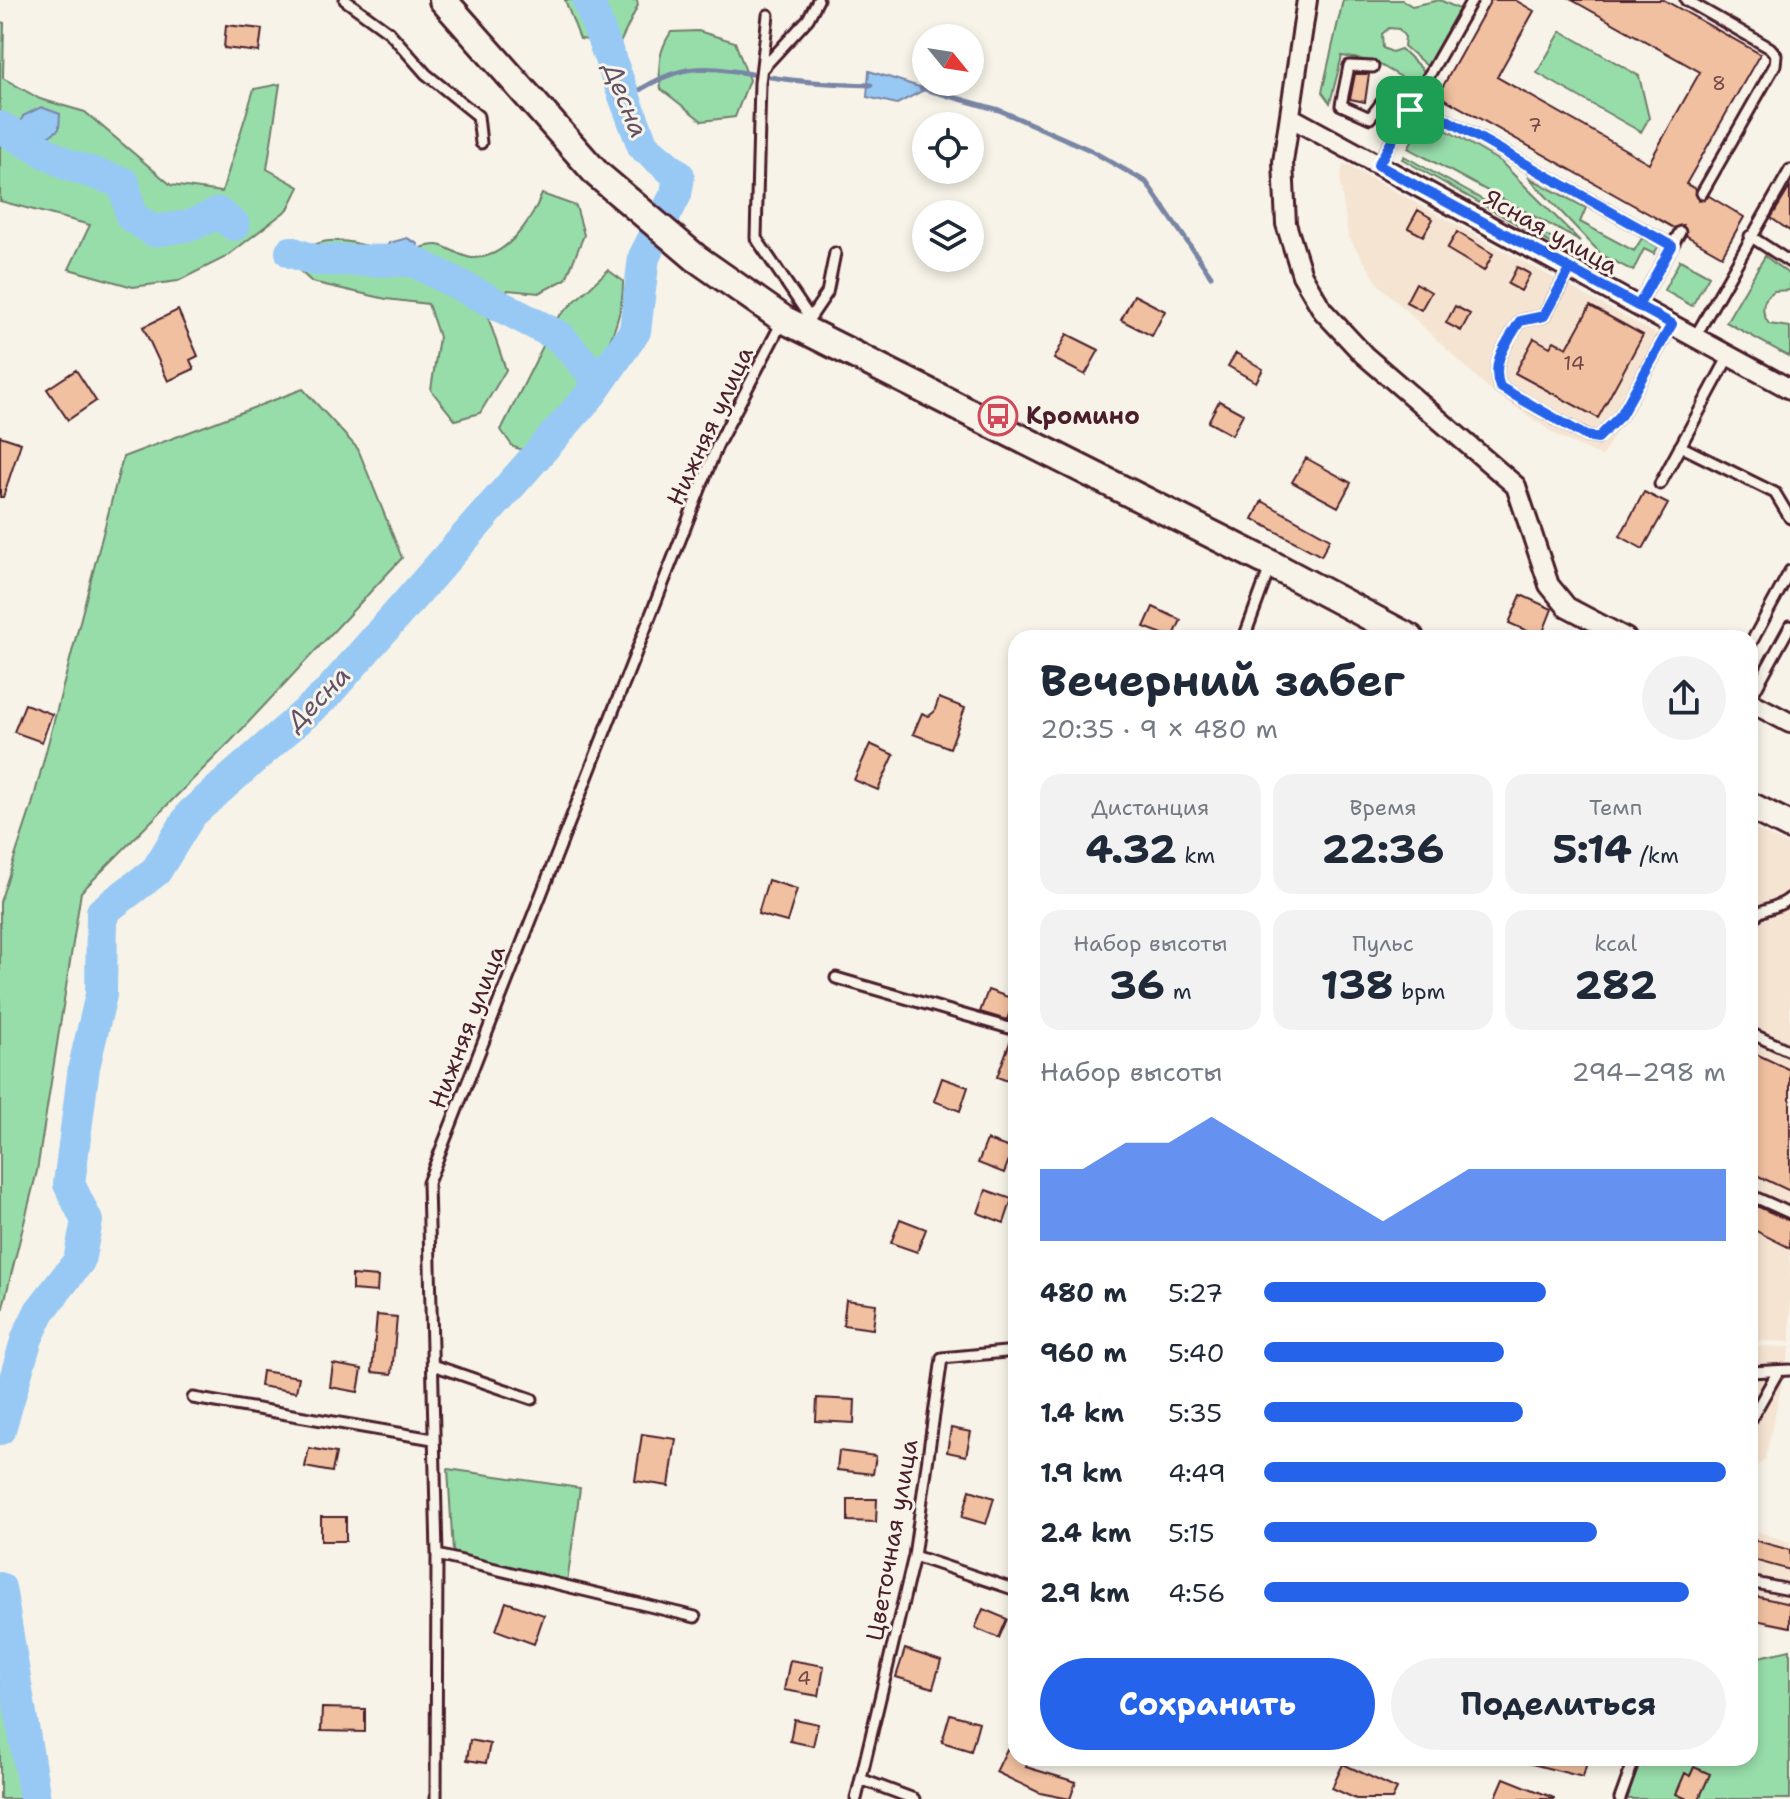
<!DOCTYPE html>
<html lang="ru">
<head>
<meta charset="utf-8">
<style>
  :root { --surface:#fff; --page:#f2f2f3; --text:#1f2937; --muted:#747a83; --accent:#2563eb }
  body { margin:0; font-family:"Shantell Sans",sans-serif; background:var(--page); color:var(--text); height:100vh; display:flex; flex-direction:column; font-size:30px; white-space:nowrap }
  * { box-sizing:border-box; margin:0 }
  p { font-size:26px; color:var(--muted) }
  .icon { flex:none; width:44px; height:44px; fill:none; stroke:currentColor; stroke-width:2; stroke-linecap:round; stroke-linejoin:round }
  .map { position:relative; flex:1; overflow:hidden }
  .side { position:absolute; left:1008px; top:630px; width:750px; height:1136px; display:flex; flex-direction:column; background:var(--surface); border-radius:24px; box-shadow:0 4px 12px #0003 }
  .side>* { flex:none }
  .needle { width:52px; rotate:120deg }
  .controls { position:absolute; left:912px; top:24px; display:grid; gap:16px }
  .controls a { display:grid; place-items:center; width:72px; height:72px; border-radius:50%; background:var(--surface); box-shadow:0 4px 12px #0003; font-size:40px }
  .pin { position:absolute; display:grid; place-items:center; width:68px; height:68px; color:#fff; margin:-34px; border-radius:16px; box-shadow:0 4px 12px #0006 }
  .round { display:grid; place-items:center; flex:none; width:84px; height:84px; border-radius:42px; background:var(--page) }
  .headline { display:flex; align-items:center; justify-content:space-between; height:136px; padding:0 32px }
  h1 { font-size:44px; font-weight:700; line-height:60px }
  .stats { display:grid; grid-template-columns:repeat(3,1fr); gap:12px; height:136px; padding:8px 32px }
  .stats div { display:grid; align-content:center; border-radius:20px; background:var(--page); text-align:center }
  .stats b { font-size:40px; font-weight:700 }
  .stats small { font-size:22px; font-weight:400 }
  .stats p { font-size:22px }
  .chart { height:224px; padding:16px 32px }
  .chart p { display:flex; justify-content:space-between }
  .chart svg { width:100%; height:144px; margin-top:8px; fill:var(--accent); opacity:.7 }
  .primary-button { display:flex; gap:16px; margin-top:auto; padding:16px 32px }
  .primary-button a { flex:1; height:92px; border-radius:48px; background:var(--accent); color:#fff; font-size:32px; font-weight:700; line-height:92px; text-align:center }
  .primary-button a+a { background:var(--page); color:var(--text) }
  ul { padding:0 32px; list-style:none; font-size:26px }
  li { display:grid; grid-template-columns:128px 96px 1fr; align-items:center; height:60px }
  li i { height:20px; border-radius:10px; background:var(--accent) }
  .map>svg:first-child { display:block }
</style>
</head>
<body>
<div class="map">
<svg width="1790" height="1799" viewBox="0 0 1790 1799">
  <rect width="100%" height="100%" fill="#f7f3e8"/>
  <filter id="ink" filterUnits="userSpaceOnUse"><feTurbulence type="fractalNoise" baseFrequency=".0125" numOctaves="2"/><feDisplacementMap in="SourceGraphic" scale="16" xChannelSelector="R" yChannelSelector="G"/><feConvolveMatrix kernelMatrix="1 2 1 2 8 2 1 2 1" color-interpolation-filters="sRGB"/></filter>
  <g filter="url(#ink)">
    <path fill="#f5e4d2" d="M 1343,163 L 1669,341 L 1602,456 L 1559,437 L 1488,388 L 1379,285 L 1348,236 L 1340,181 Z
      M 1750,827 L 1790,846 L 1790,1342 L 1750,1340 Z
      M 1750,1346 L 1790,1347 L 1765,1460 L 1750,1471 Z
      M 1750,1529 L 1790,1542 L 1790,1629 L 1750,1621 Z"/>
    <path fill="#97ddaa" stroke="#707e6a" stroke-width="2" d="M 565,0 L 637,0 L 638,5 L 620,43 L 580,39 Z
      M 1343,0 L 1402,0 L 1412,6 L 1440,0 L 1459,9 L 1427,66 L 1404,46 L 1405,37 L 1399,29 L 1389,28 L 1382,34 L 1383,48 L 1392,52 L 1401,49 L 1424,71 L 1415,85 L 1375,62 L 1342,56 L 1330,103 L 1322,92 Z
      M 0,22 L 4,23 L 3,78 L 40,99 L 85,112 L 171,185 L 222,192 L 254,89 L 280,84 L 267,169 L 299,187 L 288,209 L 226,257 L 178,281 L 133,287 L 69,269 L 90,225 L 0,201 Z
      M 698,31 L 735,42 L 749,80 L 735,117 L 702,121 L 661,89 C 658,66 658,52 671,32 Z
      M 1561,31 L 1639,76 L 1649,118 L 1641,132 L 1537,73 Z
      M 1419,128 L 1438,131 L 1443,128 L 1501,162 L 1580,241 L 1408,148 Z
      M 1404,156 L 1599,265 L 1614,279 L 1402,159 Z
      M 1528,177 L 1586,208 L 1580,222 L 1634,251 L 1642,238 L 1658,247 L 1654,254 L 1644,249 L 1633,271 L 1602,255 Z
      M 542,194 L 576,206 L 584,235 L 566,279 L 539,293 L 508,290 L 488,317 L 506,370 L 480,413 L 455,420 L 431,390 L 439,337 L 428,304 L 386,299 L 312,282 L 289,261 C 334,222 356,251 406,251 C 416,251 427,244 437,245 C 448,246 460,257 472,258 C 506,259 531,221 542,194 Z
      M 1765,256 L 1790,275 L 1790,290 L 1774,291 C 1761,300 1760,311 1769,324 L 1790,327 L 1790,357 L 1726,322 Z
      M 1680,260 L 1709,276 L 1692,306 L 1664,290 Z
      M 608,270 L 623,281 C 624,347 571,404 530,452 L 513,447 L 501,430 L 557,318 Z
      M 303,389 L 358,449 L 402,558 L 231,741 L 81,892 L 37,1171 L 0,1319 L 0,902 L 32,805 L 123,457 Z
      M 448,1469 L 580,1488 L 567,1583 L 453,1552 Z
      M 1790,1650 L 1790,1799 L 1627,1799 L 1641,1758 L 1750,1758 L 1750,1659 Z
      M 0,1681 L 31,1799 L 0,1799 Z"/>
    <path fill="#98c9f4" stroke="#7985a4" stroke-width="2" d="M 869,71 L 926,89 L 897,104 L 867,97 Z
      M 41,107 L 60,114 L 59,129 L 31,149 L 13,144 L 23,116 Z
      M 407,238 L 418,244 L 413,261 C 399,268 391,270 378,259 L 389,243 Z"/>
    <g fill="none" stroke-linecap="round" stroke-linejoin="round">
      <path stroke="#7985a4" stroke-width="5" d="M 921,88 L 999,110 L 1090,150 L 1146,182 L 1211,276
        M 624,100 C 691,54 710,69 784,79 C 813,83 842,84 871,85"/>
      <path stroke="#98c9f4" stroke-width="32" d="M 0,127 L 68,165 L 124,183 L 131,216 L 154,231 L 192,225 L 218,213 L 234,225
        M 291,252 L 314,260 L 413,261 L 560,337 L 599,381
        M 0,1429 L 27,1338 L 40,1311 L 79,1261 L 87,1221 L 69,1184 L 84,1067 L 101,995 L 102,912 L 156,871 L 191,814 L 326,695 L 591,394 L 635,331 L 644,257 L 676,194 L 679,176 L 643,146 L 588,0
        M 0,1588 L 35,1799"/>
    </g>
    <path fill="#f0c0a0" stroke="#4a1f2b" stroke-width="2" d="M 1491,0 L 1515,0 L 1534,11 L 1497,77 L 1649,163 L 1700,72 L 1572,0 L 1664,0 L 1760,54 L 1686,184 L 1696,189 L 1699,200 L 1709,196 L 1744,217 L 1722,256 L 1687,236 L 1683,225 L 1674,228 L 1438,95 Z
      M 226,25 L 262,29 L 259,52 L 224,48 Z
      M 1355,74 L 1369,74 L 1365,102 L 1350,99 Z
      M 1790,187 L 1790,231 L 1771,218 Z
      M 1418,210 L 1433,219 L 1423,236 L 1408,228 Z
      M 1457,232 L 1493,254 L 1484,271 L 1447,249 Z
      M 1517,267 L 1530,274 L 1521,291 L 1508,284 Z
      M 1416,283 L 1431,292 L 1421,310 L 1406,302 Z
      M 1134,295 L 1165,311 L 1152,336 L 1121,320 Z
      M 1455,306 L 1470,314 L 1461,331 L 1446,323 Z
      M 1590,306 L 1643,335 L 1598,418 L 1515,373 L 1534,338 L 1550,347 L 1554,341 L 1567,348 Z
      M 178,310 L 198,356 L 190,360 L 194,369 L 168,381 L 143,327 Z
      M 1067,334 L 1099,350 L 1085,375 L 1054,359 Z
      M 1236,353 L 1263,369 L 1256,382 L 1228,366 Z
      M 76,370 L 96,401 L 68,420 L 47,389 Z
      M 1219,401 L 1243,414 L 1232,435 L 1208,422 Z
      M 0,436 L 21,443 L 3,497 L 0,497 Z
      M 1306,458 L 1351,483 L 1338,507 L 1292,482 Z
      M 1644,492 L 1668,504 L 1643,549 L 1620,536 Z
      M 1262,501 L 1330,539 L 1321,556 L 1253,519 Z
      M 1521,595 L 1552,609 L 1541,637 L 1509,623 Z
      M 1153,607 L 1181,620 L 1173,638 L 1144,627 Z
      M 939,698 L 965,708 L 950,748 L 913,734 L 922,713 L 929,716 L 934,712 Z
      M 25,704 L 52,714 L 42,742 L 14,732 Z
      M 870,744 L 894,755 L 878,790 L 854,780 Z
      M 768,880 L 797,889 L 787,922 L 758,914 Z
      M 988,990 L 1014,999 L 1007,1020 L 980,1012 Z
      M 1012,1037 L 1016,1037 L 1016,1084 L 997,1077 Z
      M 1750,1051 L 1790,1070 L 1790,1191 L 1750,1172 Z
      M 942,1078 L 968,1087 L 960,1111 L 934,1101 Z
      M 987,1140 L 1013,1149 L 1004,1173 L 978,1163 Z
      M 986,1190 L 1012,1199 L 1004,1223 L 978,1213 Z
      M 1750,1203 L 1790,1221 L 1790,1248 L 1750,1228 Z
      M 900,1219 L 926,1229 L 917,1252 L 891,1243 Z
      M 352,1275 L 378,1277 L 377,1292 L 352,1290 Z
      M 846,1300 L 876,1304 L 873,1329 L 843,1325 Z
      M 377,1315 L 397,1317 L 392,1374 L 372,1372 Z
      M 333,1364 L 362,1369 L 358,1392 L 330,1387 Z
      M 262,1371 L 299,1377 L 296,1392 L 260,1386 Z
      M 817,1398 L 855,1400 L 854,1423 L 816,1421 Z
      M 951,1428 L 971,1432 L 966,1456 L 947,1452 Z
      M 642,1434 L 676,1439 L 669,1486 L 635,1481 Z
      M 309,1448 L 336,1453 L 332,1472 L 305,1467 Z
      M 839,1451 L 876,1456 L 873,1474 L 837,1470 Z
      M 970,1490 L 994,1498 L 986,1524 L 962,1517 Z
      M 848,1499 L 877,1499 L 876,1522 L 848,1521 Z
      M 321,1517 L 346,1517 L 346,1541 L 321,1541 Z
      M 1750,1539 L 1790,1550 L 1790,1570 L 1750,1559 Z
      M 1750,1595 L 1790,1604 L 1790,1627 L 1750,1619 Z
      M 506,1602 L 544,1615 L 534,1644 L 496,1630 Z
      M 983,1609 L 1007,1619 L 999,1638 L 975,1628 Z
      M 905,1649 L 941,1661 L 933,1688 L 896,1677 Z
      M 790,1660 L 824,1666 L 819,1696 L 784,1690 Z
      M 322,1708 L 365,1709 L 365,1732 L 321,1731 Z
      M 950,1714 L 979,1722 L 971,1751 L 942,1742 Z
      M 794,1719 L 818,1724 L 813,1746 L 790,1741 Z
      M 470,1740 L 490,1744 L 486,1763 L 467,1760 Z
      M 1007,1749 L 1016,1753 L 1016,1758 L 1029,1760 L 1026,1767 L 1076,1782 L 1070,1799 L 1040,1793 L 996,1772 Z
      M 1528,1758 L 1588,1758 L 1583,1777 L 1528,1763 Z
      M 1343,1764 L 1397,1789 L 1392,1799 L 1356,1799 L 1332,1788 Z
      M 1694,1767 L 1710,1774 L 1699,1799 L 1687,1799 L 1676,1794 L 1685,1773 L 1690,1776 Z
      M 1504,1778 L 1554,1798 L 1554,1799 L 1495,1799 Z"/>
    <g fill="none" stroke-linecap="round" stroke-linejoin="round">
      <g stroke="#4a1f2b" stroke-width="15">
        <path id="lane" d="M 345,0 L 389,32 L 426,74 L 478,116 L 481,143
          M 1686,0 L 1770,48 L 1776,55 L 1775,65 L 1702,193
          M 768,15 L 760,83 L 756,238 L 810,318 L 807,330
          M 1373,67 L 1349,66 L 1341,105 L 1370,118 L 1385,98 L 1410,110
          M 763,68 L 808,19 L 818,0
          M 1415,102 L 1672,246 L 1680,232
          M 1378,165 L 1472,0
          M 1750,236 L 1790,262
          M 1570,269 L 1544,316 L 1520,321 C 1507,343 1490,362 1500,387 L 1586,436 L 1598,438 L 1621,415 L 1672,324
          M 1638,306 L 1672,246
          M 810,318 L 827,293 L 835,253
          M 1695,337 L 1790,170
          M 1680,446 L 1775,493 L 1790,518
          M 1660,484 L 1729,356
          M 1244,638 L 1270,567
          M 1751,643 L 1790,571
          M 1750,699 L 1790,626
          M 1750,922 C 1760,906 1777,910 1790,898
          M 836,978 L 1016,1030
          M 1750,1033 L 1790,1051
          M 1750,1195 L 1790,1213
          M 433,1365 L 532,1399
          M 1750,1372 L 1790,1370
          M 193,1398 L 433,1439
          M 1750,1421 L 1777,1373
          M 437,1555 L 695,1617
          M 914,1556 L 1016,1590
          M 1750,1582 L 1790,1590
          M 863,1780 L 914,1799
          M 436,1799 L 437,1555 L 428,1183 L 717,446 L 782,322
          M 856,1799 L 914,1556 L 942,1358 L 1016,1351
          M 1620,1799 L 1633,1763 L 1624,1758"/>
      </g>
      <g stroke="#4a1f2b" stroke-width="24">
        <path id="street" d="M 1307,0 L 1283,162 L 1286,224 L 1302,275 L 1323,311 L 1364,355 L 1516,486 L 1549,585 L 1567,607 L 1626,638
          M 1290,117 L 1790,389
          M 1750,702 L 1790,723"/>
      </g>
      <g stroke="#4a1f2b" stroke-width="32">
        <path id="secondary" d="M 443,0 L 597,174 L 696,258 L 783,319 L 1271,564 L 1410,638
          M 1750,806 L 1790,826"/>
      </g>
      <use href="#lane" stroke="#f7f3e8" stroke-width="9"/>
      <use href="#street" stroke="#f7f3e8" stroke-width="18"/>
      <use href="#secondary" stroke="#f7f3e8" stroke-width="26"/>
    </g>
  </g>
  <g fill="none" stroke-linecap="round" stroke-linejoin="round" filter="url(#ink)">
    <g stroke="#fff" stroke-width="16">
      <path id="route" d="M 1410,110 L 1378,165 L 1672,324 L 1621,415 L 1598,438 L 1586,436 L 1500,387 C 1490,362 1507,343 1520,321 L 1544,316 L 1570,269 L 1638,306 L 1672,246 L 1415,102 L 1410,110"/>
    </g>
    <use href="#route" stroke="#2563eb" stroke-width="10"/>
  </g>
  <defs>
    <g id="bus-ring" transform="scale(2)"><circle r="9.5" fill="#f7f3e8" stroke="#d1495b" stroke-width="1.5"/><path d="M-5-6H5V4H4V6H2V4H-2V6H-4V4H-5ZM-3.5-4V0h7V-4ZM-3.5 1.2v1.5H-2V1.2ZM2 1.2v1.5H3.5V1.2Z" fill="#d1495b"/></g>
  </defs>
  <g fill-rule="evenodd">
    <use href="#bus-ring" x="998" y="416"/>
  </g>
  <g text-anchor="middle" stroke-width="6" stroke-linejoin="round" paint-order="stroke">
    <g font-size="20" fill="#744748">
      <text x="1719" y="90">8</text>
      <text x="1535" y="132">7</text>
      <text x="1574" y="370">14</text>
      <text x="804" y="1685">4</text>
    </g>
    <g font-size="24" fill="#4a1f2b" stroke="#f7f3e8">
      <text transform="translate(1551 232) rotate(29)" y="8">Ясная улица</text>
      <text transform="translate(710 426) rotate(-65)" y="8">Нижняя улица</text>
      <text transform="translate(467 1027) rotate(-69)" y="8">Нижняя улица</text>
      <text transform="translate(892 1540) rotate(-80)" y="8">Цветочная улица</text>
    </g>
    <g font-size="24" font-weight="bold" fill="#4a1f2b" stroke="#f7f3e8" text-anchor="start">
      <text x="1026" y="424">Кромино</text>
    </g>
    <g font-size="26" font-style="italic" fill="#615267" stroke="#f7f3e8">
      <text transform="translate(626 100) rotate(68)" y="9">Десна</text>
      <text transform="translate(318 698) rotate(-45)" y="9">Десна</text>
    </g>
  </g>
</svg>
<div class="controls">
<a><svg class="needle" viewBox="-14 -14 28 28"><path d="M0-13l5 13h-10z" fill="#e53935"/><path d="M0 13l5-13h-10z" fill="#747a83"/></svg></a>
<a><svg class="icon" aria-label="locate" viewBox="0 0 24 24"><circle cx="12" cy="12" r="6"/><path d="M12 2v4M12 18v4M2 12h4M18 12h4"/></svg></a>
<a><svg class="icon" aria-label="layers" viewBox="0 0 24 24"><path d="M12 4l9 5-9 5-9-5zM3 14l9 5 9-5"/></svg></a>
</div>
<div class="pin" style="left:1410px;top:110px;background:#1e9e55"><svg class="icon" aria-label="arrive" viewBox="0 0 24 24"><path d="M6 21V4h12l-3 4 3 4H6"/></svg></div>
<section class="side">
<div class="headline"><div><h1>Вечерний забег</h1><p>20:35 · 9 × 480 m</p></div><a class="round"><svg class="icon" aria-label="share" viewBox="0 0 24 24"><path d="M12 15V3M7 8l5-5 5 5M5 13v7h14v-7"/></svg></a></div>
<div class="stats">
<div><p>Дистанция</p><b>4.32<small> km</small></b></div>
<div><p>Время</p><b>22:36</b></div>
<div><p>Темп</p><b>5:14<small> /km</small></b></div>
</div>
<div class="stats">
<div><p>Набор высоты</p><b>36<small> m</small></b></div>
<div><p>Пульс</p><b>138<small> bpm</small></b></div>
<div><p>kcal</p><b>282</b></div>
</div>
<div class="chart"><p><span>Набор высоты</span>294–298 m</p>
<svg viewBox="0 0 160 44" preserveAspectRatio="none"><path d="M0 44V22L10 22L20 14L30 14L40 6L50 14L60 22L70 30L80 38L90 30L100 22L110 22L120 22L130 22L140 22L150 22L160 22V44z"/></svg>
</div>
<ul>
<li><b>480 m</b>5:27<i style="width:61%"></i></li>
<li><b>960 m</b>5:40<i style="width:52%"></i></li>
<li><b>1.4 km</b>5:35<i style="width:56%"></i></li>
<li><b>1.9 km</b>4:49<i style="width:100%"></i></li>
<li><b>2.4 km</b>5:15<i style="width:72%"></i></li>
<li><b>2.9 km</b>4:56<i style="width:92%"></i></li>
</ul>
<div class="primary-button"><a>Сохранить</a><a>Поделиться</a></div>
</section>
</div>
</body>
</html>
